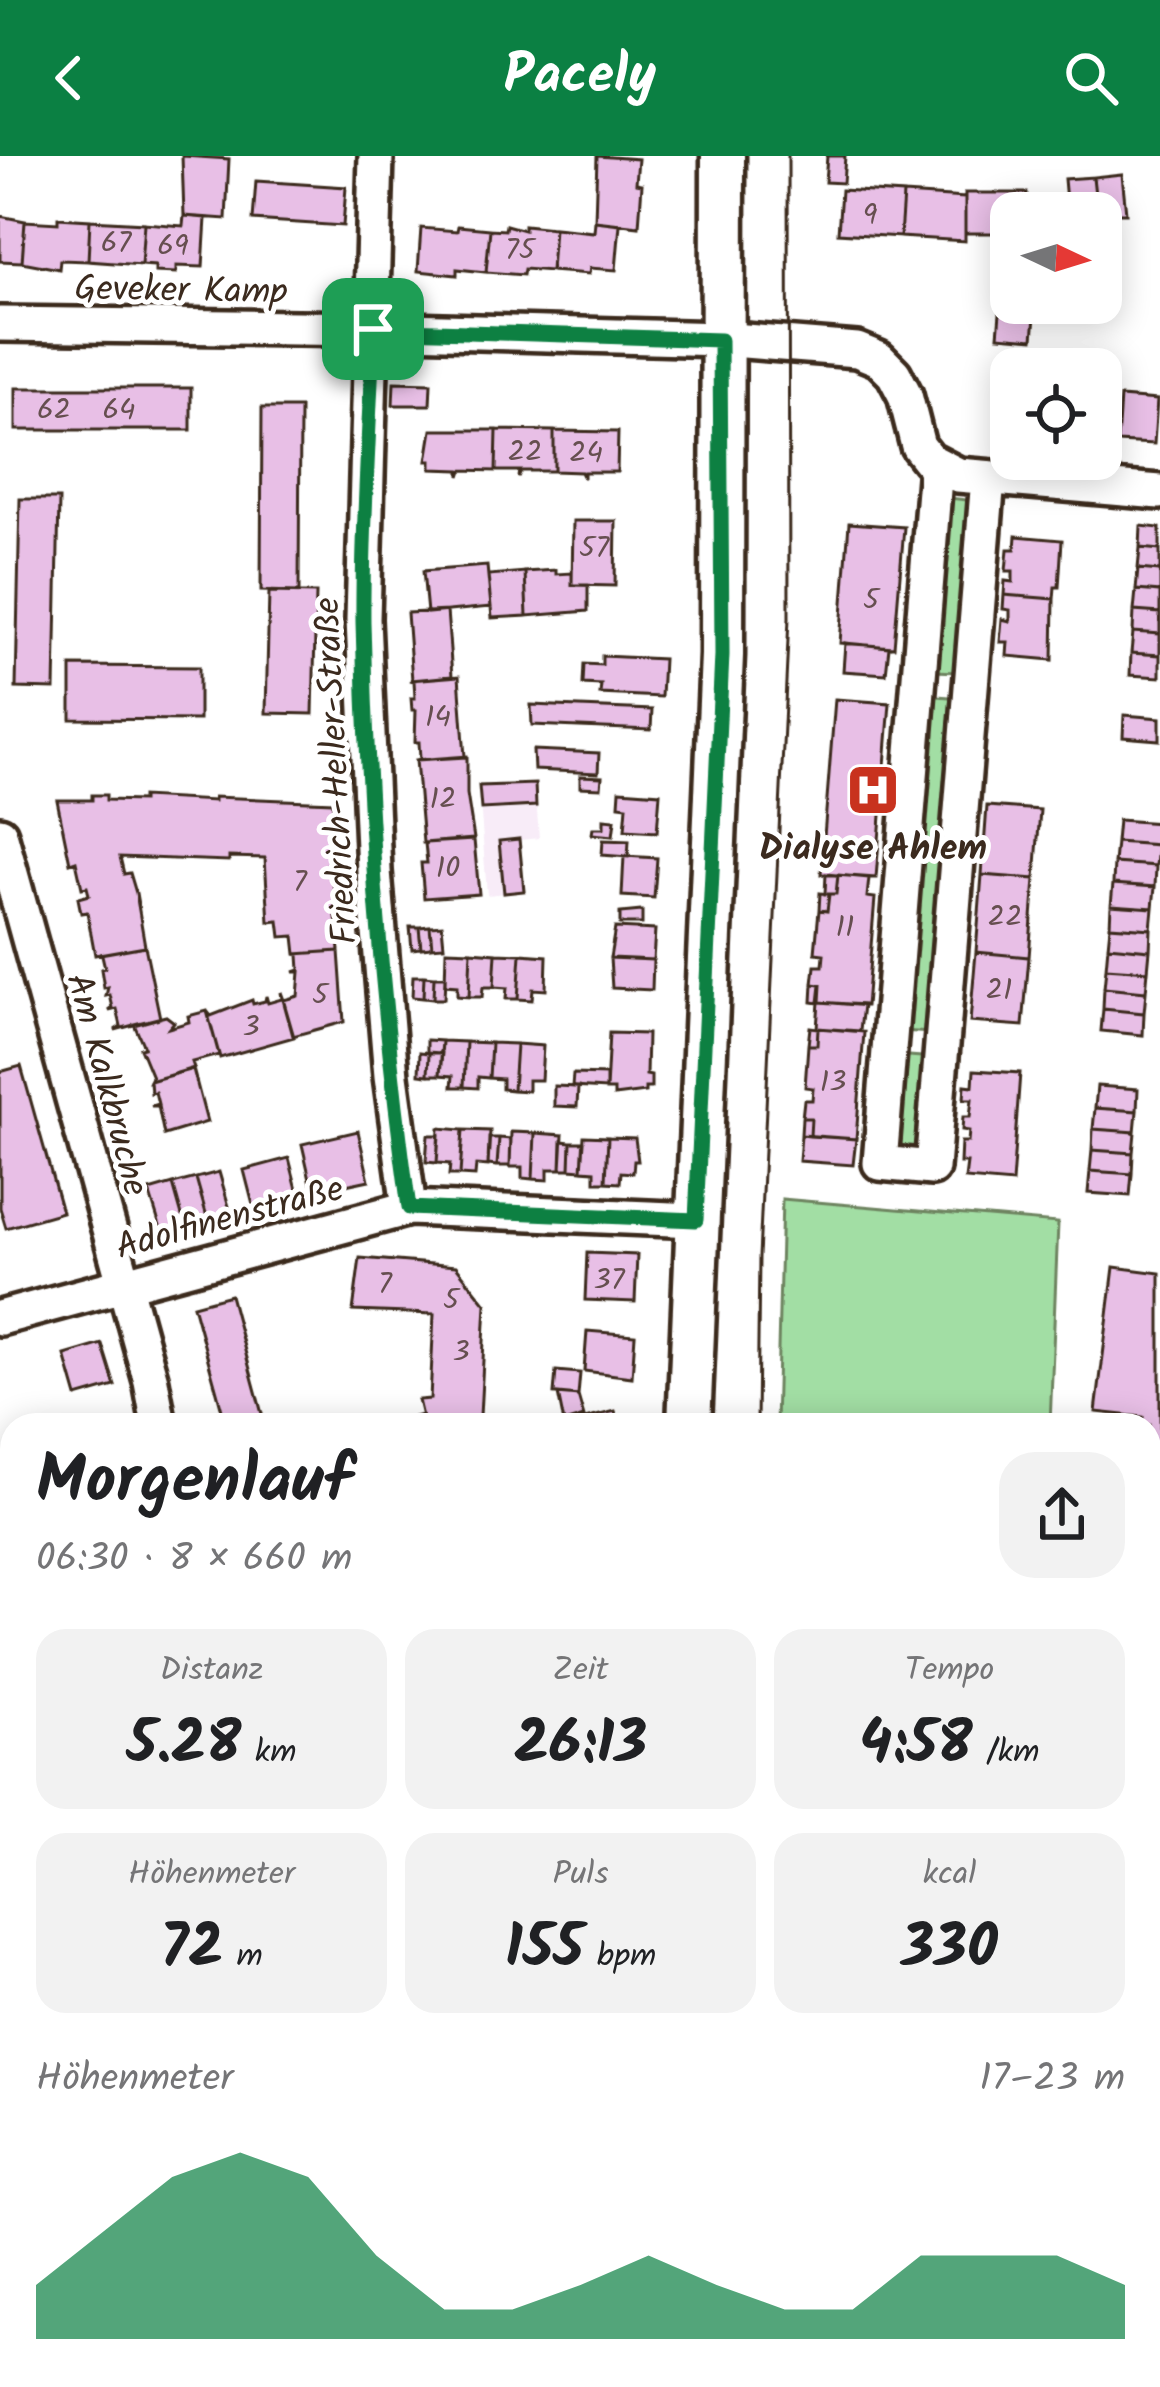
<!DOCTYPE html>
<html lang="de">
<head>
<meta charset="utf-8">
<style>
  :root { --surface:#fff; --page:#f2f2f2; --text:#202124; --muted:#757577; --accent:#0b8043 }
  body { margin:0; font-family:Kalam,sans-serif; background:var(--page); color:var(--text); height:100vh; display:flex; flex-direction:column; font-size:45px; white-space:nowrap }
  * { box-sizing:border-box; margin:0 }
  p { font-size:39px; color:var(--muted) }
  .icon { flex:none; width:66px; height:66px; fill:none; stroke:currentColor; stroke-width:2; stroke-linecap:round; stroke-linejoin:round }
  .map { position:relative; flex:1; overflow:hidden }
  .panel { position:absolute; left:0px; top:1257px; width:1161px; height:975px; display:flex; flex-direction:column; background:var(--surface); border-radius:36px 36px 0 0; box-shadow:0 6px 30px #0003 }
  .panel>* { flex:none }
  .needle { width:78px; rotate:94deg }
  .buttons { position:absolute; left:990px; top:36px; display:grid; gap:24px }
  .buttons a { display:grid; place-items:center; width:132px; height:132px; border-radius:24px; background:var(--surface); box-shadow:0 6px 30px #0003; font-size:60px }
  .pin { position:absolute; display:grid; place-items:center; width:102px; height:102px; color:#fff; margin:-51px; border-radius:24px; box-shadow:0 6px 18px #0006 }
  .round { display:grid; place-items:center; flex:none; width:126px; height:126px; border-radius:36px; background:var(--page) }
  .headline { display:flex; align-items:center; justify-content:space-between; height:204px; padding:0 36px }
  h1 { font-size:66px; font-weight:700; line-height:90px }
  .metrics { display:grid; grid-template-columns:repeat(3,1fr); gap:18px; height:204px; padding:12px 36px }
  .metrics div { display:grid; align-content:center; border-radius:30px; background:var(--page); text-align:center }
  .metrics b { font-size:60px; font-weight:700 }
  .metrics small { font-size:33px; font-weight:400 }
  .metrics p { font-size:33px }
  .chart { height:336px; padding:24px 36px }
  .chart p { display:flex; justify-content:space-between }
  .chart svg { width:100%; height:216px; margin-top:12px; fill:var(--accent); opacity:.7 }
  header { display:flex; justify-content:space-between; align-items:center; height:156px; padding:0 36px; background:var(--accent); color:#fff; font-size:54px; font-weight:700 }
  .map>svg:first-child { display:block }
</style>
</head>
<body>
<header><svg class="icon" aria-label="back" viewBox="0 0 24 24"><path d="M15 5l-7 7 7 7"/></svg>Pacely<svg class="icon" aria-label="search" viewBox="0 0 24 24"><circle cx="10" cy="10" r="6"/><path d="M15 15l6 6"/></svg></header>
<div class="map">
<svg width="1160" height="2231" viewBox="0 0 1160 2231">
  <rect width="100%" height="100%" fill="#fff"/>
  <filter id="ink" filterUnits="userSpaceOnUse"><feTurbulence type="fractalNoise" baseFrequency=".00833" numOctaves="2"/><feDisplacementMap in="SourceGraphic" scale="24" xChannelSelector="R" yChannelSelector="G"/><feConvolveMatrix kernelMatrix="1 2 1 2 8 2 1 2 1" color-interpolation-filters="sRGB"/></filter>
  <g filter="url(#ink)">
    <path fill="#f8ecf8" d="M 535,628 L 539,682 L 520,684 L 524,735 L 487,739 L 479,630 Z
      M 1149,1606 L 1160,1608 L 1160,1892 L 1149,1890 Z"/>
    <path fill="#a2dea4" stroke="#6e8461" stroke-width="3" d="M 941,341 L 975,345 L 958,516 L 934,515 Z
      M 924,539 L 962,542 L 930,877 L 903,875 Z
      M 896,899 L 934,902 L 927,984 L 915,996 L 900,995 L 889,982 Z
      M 782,1043 L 1058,1067 L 1050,1269 L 776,1269 Z
      M 0,1914 L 12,1916 L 12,2097 L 0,2101 Z
      M 1149,1929 L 1160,1931 L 1160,2167 L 1149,2166 Z
      M 12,2107 L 12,2183 L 0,2184 L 0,2111 Z
      M 0,2215 L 12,2215 L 12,2220 L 608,2220 L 608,2231 L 0,2231 Z
      M 727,2220 L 1160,2227 L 1160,2231 L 726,2231 Z"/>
    <path fill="#8ac8ea" stroke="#6a8998" stroke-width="3" d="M 1149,1980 L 1160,1981 L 1160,2071 L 1149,2070 Z"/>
    <path fill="#e8bfe6" stroke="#3b2a1e" stroke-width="3" d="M 182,0 L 229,3 L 226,63 L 184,60 Z
      M 597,0 L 638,3 L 636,27 L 642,28 L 639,70 L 595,65 Z
      M 827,0 L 845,0 L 843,27 L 825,26 Z
      M 1122,18 L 1126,57 L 1097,57 L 1093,21 Z
      M 1093,21 L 1097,57 L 1067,57 L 1064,23 Z
      M 256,25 L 346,31 L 343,70 L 253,64 Z
      M 841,34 L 903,38 L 900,81 L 838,77 Z
      M 965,37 L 1027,37 L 1027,57 L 1011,57 L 1011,77 L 965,77 Z
      M 903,38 L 965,42 L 965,85 L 900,81 Z
      M 0,60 L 25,65 L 22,106 L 0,105 Z
      M 184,60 L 206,62 L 203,111 L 176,110 L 176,117 L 155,116 L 155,110 L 141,109 L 144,67 L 183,70 Z
      M 58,62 L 90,64 L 88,105 L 60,104 L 59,113 L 22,106 L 25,65 L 58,67 Z
      M 90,64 L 144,67 L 141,109 L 88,105 Z
      M 595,65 L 620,68 L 616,114 L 590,112 L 589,118 L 551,115 L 554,72 L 594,76 Z
      M 506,69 L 524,74 L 524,69 L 554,72 L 551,115 L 524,113 L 523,119 L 486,116 L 490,73 L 505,74 Z
      M 458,70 L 490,73 L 486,116 L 457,113 L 457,119 L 418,115 L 421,72 L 457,75 Z
      M 1000,157 L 1035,160 L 1033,183 L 998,180 Z
      M 394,226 L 431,227 L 430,249 L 393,249 Z
      M 1002,229 L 1011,230 L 1011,275 L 1000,274 Z
      M 16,232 L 191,232 L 191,274 L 16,274 Z
      M 1120,241 L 1157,244 L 1154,288 L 1117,286 Z
      M 262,252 L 300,252 L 299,436 L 261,435 Z
      M 432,274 L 497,274 L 496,315 L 462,314 L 460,320 L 460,314 L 431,313 L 431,305 L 427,305 Z
      M 497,274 L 554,275 L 554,315 L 521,315 L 518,321 L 519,315 L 496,315 Z
      M 554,275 L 618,276 L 617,316 L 584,316 L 584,322 L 581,316 L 554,315 Z
      M 20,343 L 59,343 L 55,533 L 16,532 Z
      M 573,365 L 616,365 L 615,430 L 572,429 Z
      M 849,367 L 904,371 L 894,491 L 840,487 Z
      M 1141,370 L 1160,372 L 1160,394 L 1140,392 Z
      M 1016,380 L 1062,384 L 1059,431 L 1055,431 L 1054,443 L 1004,439 L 1005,425 L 1013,426 L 1013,415 L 1006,415 L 1008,393 L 1015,393 Z
      M 1140,392 L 1160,394 L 1160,415 L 1138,413 Z
      M 487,410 L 491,451 L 427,457 L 423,415 Z
      M 1138,413 L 1160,415 L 1160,436 L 1136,434 Z
      M 556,414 L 556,418 L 572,417 L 572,429 L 588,429 L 588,455 L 527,460 L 525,416 Z
      M 525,416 L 527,460 L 492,462 L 488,419 Z
      M 1136,434 L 1160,436 L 1160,457 L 1134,455 Z
      M 269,436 L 316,437 L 313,558 L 266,557 Z
      M 1004,439 L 1054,443 L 1053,504 L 1007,500 L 1008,486 L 1000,486 L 1002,463 L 1010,465 L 1010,454 L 1003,453 Z
      M 447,455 L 452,520 L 412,524 L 407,457 Z
      M 1134,455 L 1160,457 L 1160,478 L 1133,476 Z
      M 1133,476 L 1160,478 L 1160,499 L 1131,497 Z
      M 845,487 L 889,491 L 886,518 L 843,515 Z
      M 1131,497 L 1160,499 L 1160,521 L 1130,519 Z
      M 602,500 L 663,503 L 661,541 L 600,538 L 601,529 L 583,528 L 584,508 L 602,509 Z
      M 71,510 L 199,511 L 199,564 L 71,563 Z
      M 459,520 L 465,601 L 416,604 L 420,603 L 419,586 L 415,586 L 416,554 L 412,554 L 411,542 L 415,542 L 414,525 L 410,524 Z
      M 835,543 L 890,547 L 876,722 L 821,718 Z
      M 531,549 L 652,554 L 651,574 L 532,569 Z
      M 1124,559 L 1160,562 L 1160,584 L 1123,581 Z
      M 533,594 L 599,597 L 598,617 L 534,614 Z
      M 467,600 L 467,638 L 474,683 L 423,687 L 416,604 Z
      M 580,620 L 602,621 L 601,632 L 580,631 Z
      M 535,628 L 536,650 L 481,653 L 479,630 Z
      M 620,634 L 660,637 L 657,676 L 625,674 L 627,650 L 619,649 Z
      M 92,639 L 106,639 L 106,644 L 142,645 L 142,641 L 214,645 L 214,641 L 333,646 L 332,694 L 328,693 L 328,699 L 333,699 L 333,708 L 328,708 L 328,714 L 332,713 L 339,795 L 296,798 L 294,780 L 281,781 L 279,765 L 269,766 L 265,702 L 229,701 L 229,705 L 120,701 L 124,718 L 130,717 L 136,737 L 145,790 L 95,799 L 87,756 L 81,757 L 78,742 L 89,739 L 87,731 L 82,732 L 76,705 L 70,707 L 57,644 L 92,644 Z
      M 987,650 L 1040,654 L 1035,723 L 982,719 Z
      M 604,663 L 615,664 L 613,680 L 592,678 L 593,672 L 604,672 Z
      M 1118,664 L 1160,667 L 1158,689 L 1116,686 Z
      M 519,683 L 524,735 L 504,737 L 499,685 Z
      M 474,684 L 479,738 L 424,742 L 421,707 L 427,707 L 425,687 Z
      M 603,684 L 629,685 L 628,701 L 602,699 Z
      M 1116,686 L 1158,689 L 1156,710 L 1114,707 Z
      M 624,700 L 657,702 L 654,742 L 622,740 Z
      M 1114,707 L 1156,710 L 1155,731 L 1113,728 Z
      M 826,718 L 838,719 L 836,738 L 825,738 Z
      M 838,719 L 869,722 L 867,741 L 875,742 L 866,850 L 820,846 L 821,829 L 813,828 L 815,810 L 823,810 L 824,798 L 815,797 L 819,754 L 827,755 L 829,738 L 836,738 Z
      M 982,719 L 1035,723 L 1029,801 L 976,796 Z
      M 1113,728 L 1155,731 L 1153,752 L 1111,749 Z
      M 820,737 L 829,738 L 827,755 L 819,754 Z
      M 1111,749 L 1153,752 L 1151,773 L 1110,770 Z
      M 642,755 L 642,768 L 620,768 L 620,757 Z
      M 442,769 L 444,790 L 432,791 L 430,770 Z
      M 430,770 L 432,791 L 421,792 L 419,771 Z
      M 1110,770 L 1151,773 L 1150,794 L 1108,790 Z
      M 410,771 L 419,771 L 421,792 L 412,793 Z
      M 615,772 L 655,774 L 653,804 L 610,802 Z
      M 145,790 L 160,862 L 115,874 L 121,870 L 117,853 L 109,855 L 113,852 L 110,839 L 106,840 L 108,831 L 104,832 L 101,813 L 105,812 L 102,799 L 99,798 Z
      M 1108,790 L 1150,794 L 1148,815 L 1106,812 Z
      M 446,794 L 471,795 L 469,841 L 457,840 L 457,830 L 445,829 Z
      M 339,795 L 344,866 L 293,880 L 281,836 L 284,844 L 298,840 L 300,816 L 294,816 L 300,814 L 299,799 L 295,798 Z
      M 471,795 L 496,797 L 494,831 L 483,831 L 482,841 L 469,841 Z
      M 976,796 L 1029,801 L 1023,870 L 970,866 Z
      M 496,797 L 521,798 L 518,843 L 506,843 L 507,832 L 494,831 Z
      M 521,798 L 547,800 L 546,834 L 533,833 L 532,844 L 518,843 Z
      M 610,802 L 653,804 L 652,834 L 612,832 Z
      M 1106,812 L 1148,815 L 1146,836 L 1104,832 Z
      M 413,820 L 424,820 L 423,842 L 412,841 Z
      M 424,820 L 434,821 L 433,843 L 423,842 Z
      M 434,821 L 445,821 L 444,843 L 433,843 Z
      M 813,828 L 821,829 L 819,847 L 812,846 Z
      M 1104,832 L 1146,836 L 1144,857 L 1103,853 Z
      M 281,836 L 294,881 L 220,902 L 207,855 L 211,860 L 252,844 L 253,848 L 265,845 L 266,840 L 268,847 L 282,843 Z
      M 819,846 L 863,849 L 860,875 L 817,872 Z
      M 1103,853 L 1144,857 L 1143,879 L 1101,875 Z
      M 207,855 L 219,899 L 192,906 L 194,912 L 150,925 L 152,921 L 140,892 L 144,891 L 134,868 L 166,860 L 174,866 L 169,872 L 189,866 L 188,860 Z
      M 810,871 L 818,872 L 817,889 L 808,889 Z
      M 818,872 L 864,876 L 856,983 L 810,980 L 811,962 L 802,962 L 804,944 L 812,944 L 813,932 L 805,931 L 808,889 L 817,889 Z
      M 609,877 L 647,878 L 646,919 L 651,920 L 651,932 L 645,932 L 645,936 L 614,940 L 614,934 L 606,934 Z
      M 427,884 L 442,885 L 441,897 L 427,896 Z
      M 442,885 L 466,886 L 464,931 L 452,931 L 453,920 L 440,919 Z
      M 466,886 L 491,887 L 489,922 L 478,921 L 478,932 L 464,931 Z
      M 491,887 L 516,888 L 513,934 L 502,933 L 502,923 L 489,922 Z
      M 516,888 L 543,890 L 541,924 L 528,924 L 528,935 L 513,934 Z
      M 420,896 L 429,897 L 428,919 L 419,918 Z
      M 429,897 L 442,897 L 440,919 L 428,919 Z
      M 21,910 L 62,1056 L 6,1072 L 0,1052 L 0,916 Z
      M 193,913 L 207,966 L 164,979 L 158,950 L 151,950 L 158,948 L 155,936 L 151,937 L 150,925 Z
      M 974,914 L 1020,917 L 1012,1027 L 965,1023 L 967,1007 L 960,1007 L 961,986 L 968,986 L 969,975 L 962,974 L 963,961 L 970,961 L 972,943 L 964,943 L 965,929 L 973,930 Z
      M 573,918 L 606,919 L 606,933 L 572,931 Z
      M 554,930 L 578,931 L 577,951 L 554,950 Z
      M 1097,930 L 1138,933 L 1137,955 L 1095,952 Z
      M 1095,952 L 1137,955 L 1135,976 L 1093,973 Z
      M 802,962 L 811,962 L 810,980 L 801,979 Z
      M 439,972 L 463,974 L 460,1019 L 449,1019 L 450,1008 L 437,1007 Z
      M 1093,973 L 1135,976 L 1133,997 L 1092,994 Z
      M 463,974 L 490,975 L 488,1010 L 476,1009 L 475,1020 L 460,1019 Z
      M 358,975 L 369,1024 L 313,1036 L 302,988 Z
      M 511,976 L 535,977 L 533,1023 L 522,1022 L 522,1011 L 510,1011 Z
      M 535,977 L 563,979 L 561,1013 L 548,1013 L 548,1024 L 533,1023 Z
      M 428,979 L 439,979 L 437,1007 L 426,1006 Z
      M 801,979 L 856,983 L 853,1009 L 799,1005 Z
      M 584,980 L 608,981 L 606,1026 L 595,1026 L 595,1015 L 582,1014 Z
      M 608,981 L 635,982 L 638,1005 L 634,1005 L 633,1017 L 621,1016 L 620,1027 L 606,1026 Z
      M 489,982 L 499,982 L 497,1010 L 488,1009 Z
      M 499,982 L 511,983 L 510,1010 L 497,1010 Z
      M 562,985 L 571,986 L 570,1013 L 561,1013 Z
      M 571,986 L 584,986 L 582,1014 L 570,1013 Z
      M 1092,994 L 1133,997 L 1132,1018 L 1090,1015 Z
      M 289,1002 L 299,1041 L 254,1053 L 244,1014 Z
      M 1090,1015 L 1132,1018 L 1130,1040 L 1088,1037 Z
      M 219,1016 L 232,1061 L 209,1068 L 196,1022 Z
      M 196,1022 L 209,1068 L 186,1074 L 173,1028 Z
      M 173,1028 L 186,1074 L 163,1080 L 149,1035 Z
      M 587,1097 L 637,1099 L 635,1146 L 585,1144 Z
      M 360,1102 L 456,1110 L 486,1148 L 480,1260 L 472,1269 L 424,1269 L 418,1244 L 430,1243 L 434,1158 L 353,1155 Z
      M 1114,1111 L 1160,1117 L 1160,1311 L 1149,1310 L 1149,1269 L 1142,1269 L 1143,1261 L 1096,1256 Z
      M 230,1139 L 265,1269 L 226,1269 L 193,1149 Z
      M 587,1175 L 635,1179 L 632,1221 L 584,1215 Z
      M 102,1188 L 115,1230 L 77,1241 L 65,1199 Z
      M 556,1215 L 580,1217 L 578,1240 L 554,1238 Z
      M 558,1238 L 578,1240 L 584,1261 L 564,1267 Z
      M 615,1255 L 619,1269 L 574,1269 L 573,1266 Z
      M 421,1259 L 424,1269 L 386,1269 Z
      M 12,1341 L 12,1363 L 0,1369 L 0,1346 Z
      M 12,1392 L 12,1418 L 0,1424 L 0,1398 Z
      M 12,1510 L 12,1549 L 2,1512 Z
      M 1149,1625 L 1160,1626 L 1160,1747 L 1149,1746 Z
      M 0,1722 L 12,1725 L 12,1779 L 0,1776 Z
      M 1160,1823 L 1160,1880 L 1153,1879 Z"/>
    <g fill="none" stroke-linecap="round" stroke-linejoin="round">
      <g stroke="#3b2a1e" stroke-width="42">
        <path id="minor" d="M 376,0 L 363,463 L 374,715 L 391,920 L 409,1052
          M 0,168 L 373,173 L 720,183 L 857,194 L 879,203 L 894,218 L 905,239 L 918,290 L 929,304 L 958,319 L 1160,336
          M 936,309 L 880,1007 L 932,1012 L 988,322
          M 0,678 L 151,1225 L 159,1269
          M 0,1162 L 409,1052 L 696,1064
          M 1149,1417 L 1160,1419
          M 1149,1596 L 1160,1597
          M 0,1673 L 12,1676
          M 1149,1805 L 1155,1758
          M 1149,2143 L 1160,2146
          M 660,2231 L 661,2220"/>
      </g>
      <g stroke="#3b2a1e" stroke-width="51">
        <path id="major" d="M 689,1269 L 722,499 L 723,0
          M 0,2197 L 12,2196
          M 1149,2205 L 1160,2206"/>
      </g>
      <use href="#minor" stroke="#fff" stroke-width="33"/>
      <use href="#major" stroke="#fff" stroke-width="42"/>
      <path stroke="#3b2a1e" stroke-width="3" d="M 757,1269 L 759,1101 L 789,462 L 788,0
        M 715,2231 L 716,2220"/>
    </g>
  </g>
  <g fill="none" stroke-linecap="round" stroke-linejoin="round" filter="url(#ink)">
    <g stroke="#fff" stroke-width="24">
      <path id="route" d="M 373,173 L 720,184 L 722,499 L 696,1064 L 409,1052 C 382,858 367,662 363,466 C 362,369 370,271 373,173 Z"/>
    </g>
    <use href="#route" stroke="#0b8043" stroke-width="15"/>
  </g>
  <defs>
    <g id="hospital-square" transform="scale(2.7)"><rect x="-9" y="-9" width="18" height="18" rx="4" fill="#c8321e" stroke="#fff"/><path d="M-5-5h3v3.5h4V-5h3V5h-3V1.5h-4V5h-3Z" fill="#fff"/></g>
  </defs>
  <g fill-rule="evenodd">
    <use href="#hospital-square" x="873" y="634"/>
  </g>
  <g text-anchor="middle" stroke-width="10" stroke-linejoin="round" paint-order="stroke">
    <g font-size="30" fill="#664f50">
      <text x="870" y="68">9</text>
      <text x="116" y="96">67</text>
      <text x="173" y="99">69</text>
      <text x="520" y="103">75</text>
      <text x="54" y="263">62</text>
      <text x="119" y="263">64</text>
      <text x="525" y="305">22</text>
      <text x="586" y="306">24</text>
      <text x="594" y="401">57</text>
      <text x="871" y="453">5</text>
      <text x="438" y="570">14</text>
      <text x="443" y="652">12</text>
      <text x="448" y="721">10</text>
      <text x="300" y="735">7</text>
      <text x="1005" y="770">22</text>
      <text x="845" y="780">11</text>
      <text x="999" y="843">21</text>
      <text x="320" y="848">5</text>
      <text x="251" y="880">3</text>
      <text x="833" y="935">13</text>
      <text x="609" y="1133">37</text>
      <text x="385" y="1137">7</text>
      <text x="451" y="1153">5</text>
      <text x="461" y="1205">3</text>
    </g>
    <g font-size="36" fill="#3b2a1e" stroke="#fff">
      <text transform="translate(181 132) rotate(1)" y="13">Geveker Kamp</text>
      <text transform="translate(334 615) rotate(-93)" y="13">Friedrich-Heller-Straße</text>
      <text transform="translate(109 928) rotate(75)" y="13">Am Kalkbruche</text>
      <text transform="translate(229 1060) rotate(-15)" y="13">Adolfinenstraße</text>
    </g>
    <g font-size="36" font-weight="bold" fill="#3b2a1e" stroke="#fff">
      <text x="873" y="703">Dialyse Ahlem</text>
    </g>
  </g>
</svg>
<div class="buttons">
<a><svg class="needle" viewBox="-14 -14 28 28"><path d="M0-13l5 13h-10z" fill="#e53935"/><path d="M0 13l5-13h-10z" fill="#757577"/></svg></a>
<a><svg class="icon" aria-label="locate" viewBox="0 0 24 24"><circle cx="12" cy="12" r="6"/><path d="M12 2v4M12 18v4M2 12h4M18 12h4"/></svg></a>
</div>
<div class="pin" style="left:373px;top:173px;background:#1e9e55"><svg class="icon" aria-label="arrive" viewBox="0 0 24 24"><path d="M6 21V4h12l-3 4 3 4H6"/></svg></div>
<section class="panel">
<div class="headline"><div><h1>Morgenlauf</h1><p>06:30 · 8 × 660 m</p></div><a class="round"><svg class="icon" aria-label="share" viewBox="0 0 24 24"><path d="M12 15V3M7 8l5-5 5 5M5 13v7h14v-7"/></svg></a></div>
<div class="metrics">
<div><p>Distanz</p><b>5.28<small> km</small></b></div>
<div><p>Zeit</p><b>26:13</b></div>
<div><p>Tempo</p><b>4:58<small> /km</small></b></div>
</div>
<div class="metrics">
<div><p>Höhenmeter</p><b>72<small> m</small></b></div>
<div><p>Puls</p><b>155<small> bpm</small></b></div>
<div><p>kcal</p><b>330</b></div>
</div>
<div class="chart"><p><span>Höhenmeter</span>17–23 m</p>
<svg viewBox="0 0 160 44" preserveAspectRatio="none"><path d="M0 44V33L10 22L20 11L30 6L40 11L50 27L60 38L70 38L80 33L90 27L100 33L110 38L120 38L130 27L140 27L150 27L160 33V44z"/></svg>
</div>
</section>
</div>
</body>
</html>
